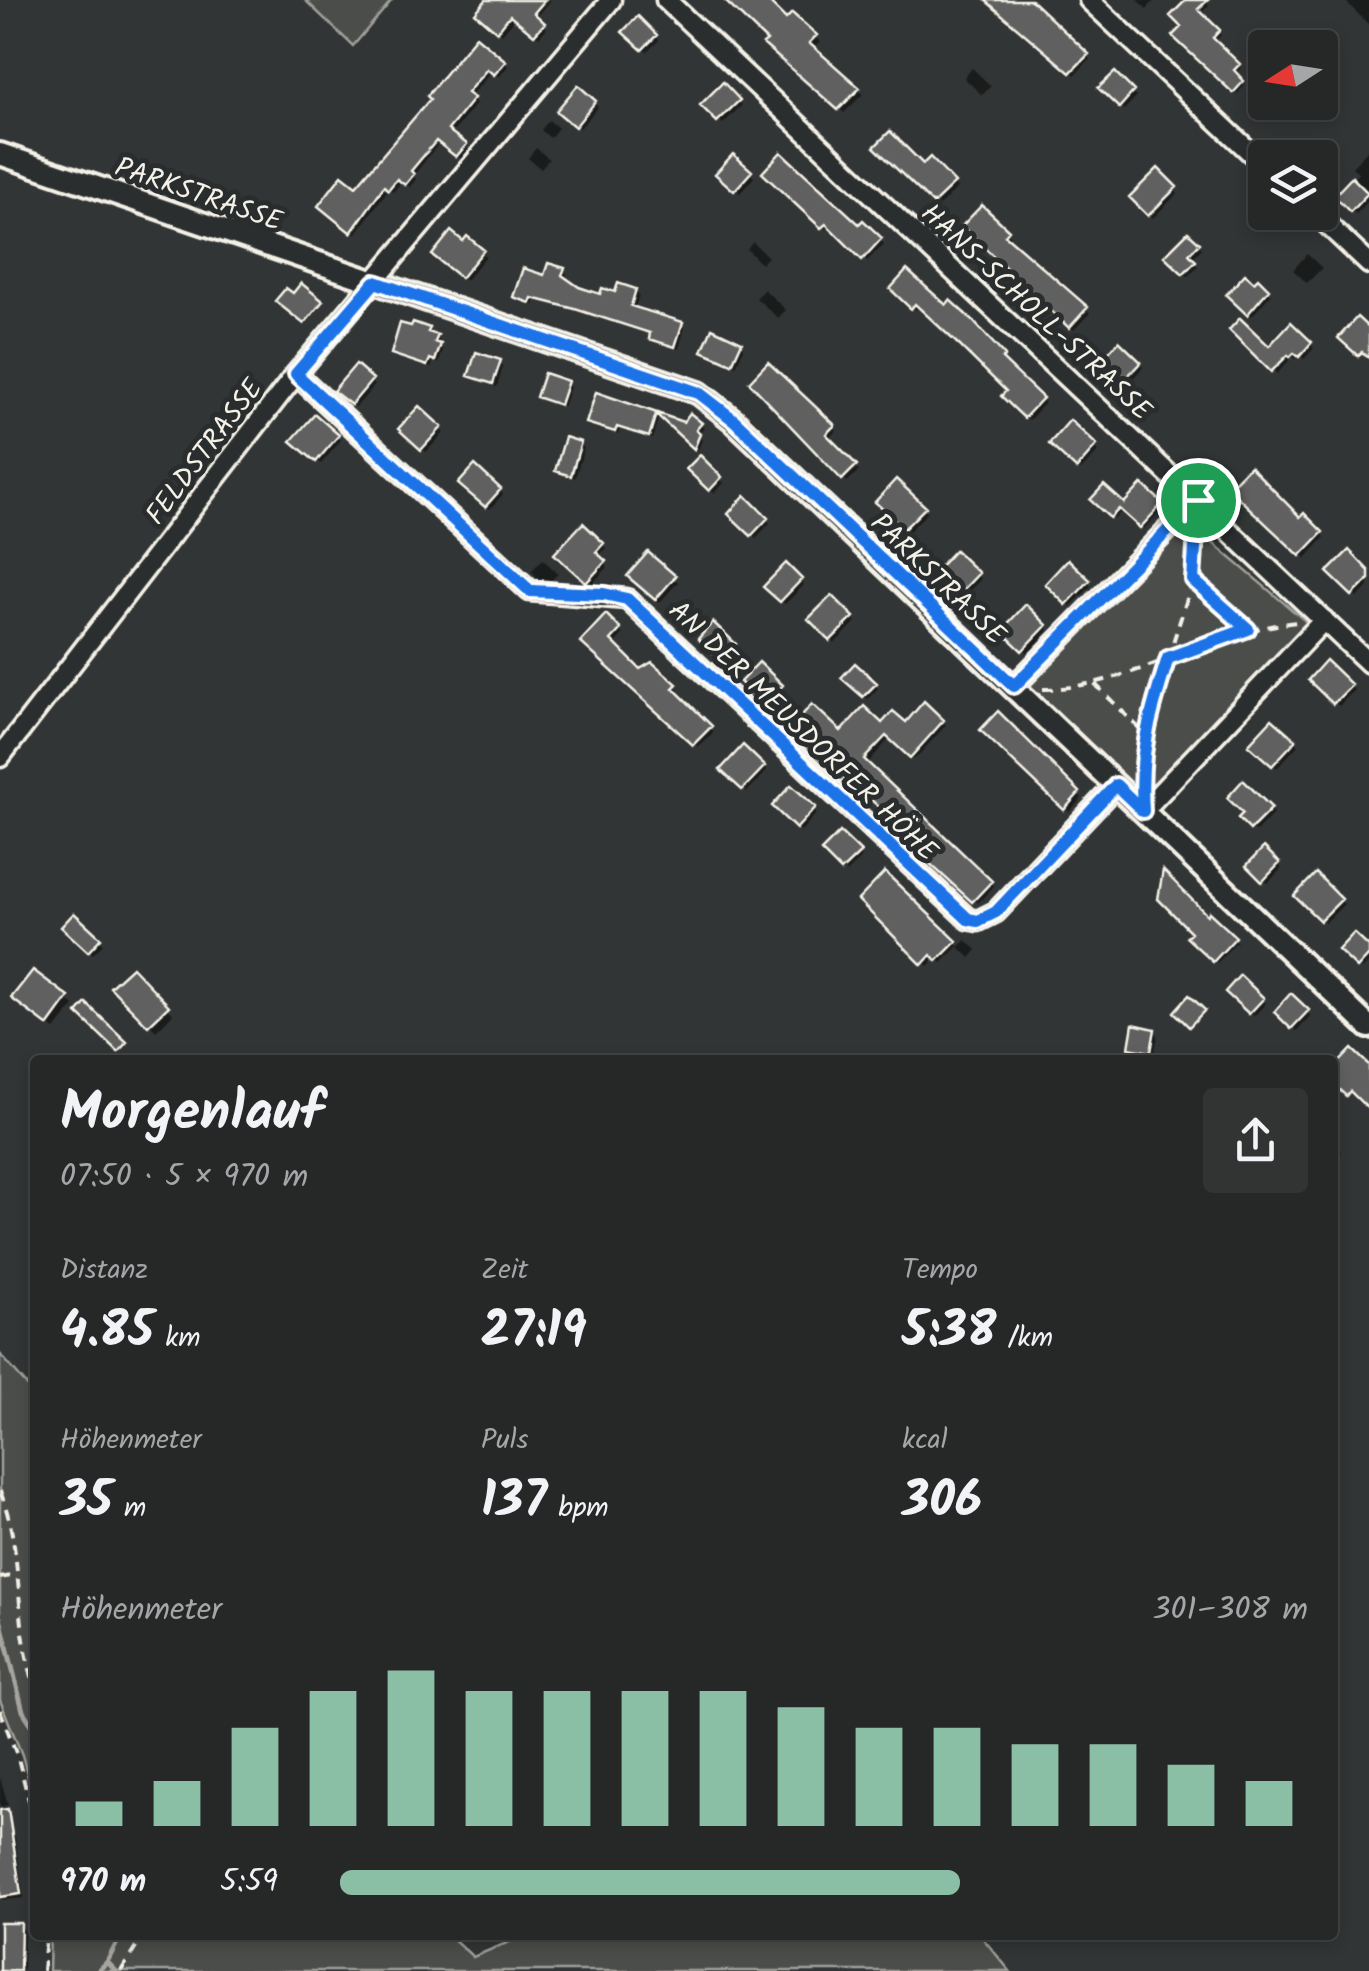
<!DOCTYPE html>
<html lang="de">
<head>
<meta charset="utf-8">
<style>
  :root { --surface:#262828; --page:#323434; --text:#f1f3f6; --muted:#a4a6a8; --line:#424445; --accent:#8abfa5 }
  body { margin:0; font-family:Kalam,sans-serif; background:var(--page); color:var(--text); height:100vh; display:flex; flex-direction:column; font-size:38px; white-space:nowrap }
  * { box-sizing:border-box; margin:0 }
  p { font-size:32px; color:var(--muted) }
  .icon { flex:none; width:55px; height:55px; fill:none; stroke:currentColor; stroke-width:2; stroke-linecap:round; stroke-linejoin:round }
  .map { position:relative; flex:1; overflow:hidden }
  .sheet { position:absolute; left:30px; top:1055px; width:1308px; height:885px; display:flex; flex-direction:column; background:var(--surface); border-radius:10px; box-shadow:0 5px 15px #0003,0 0 0 2px var(--line) }
  .sheet>* { flex:none }
  .needle { width:65px; rotate:258deg }
  .buttons { position:absolute; left:1248px; top:30px; display:grid; gap:20px }
  .buttons a { display:grid; place-items:center; width:90px; height:90px; border-radius:10px; background:var(--surface); box-shadow:0 5px 15px #0003,0 0 0 2px var(--line); font-size:50px }
  .pin { position:absolute; display:grid; place-items:center; width:85px; height:85px; color:#fff; margin:-42px; border:5px solid #fff; border-radius:50%; box-shadow:0 2px 10px #0007 }
  .round { display:grid; place-items:center; flex:none; width:105px; height:105px; border-radius:10px; background:var(--page) }
  .headline { display:flex; align-items:center; justify-content:space-between; height:170px; padding:0 30px }
  h1 { font-size:55px; font-weight:600; line-height:75px }
  .figures { display:grid; grid-template-columns:repeat(3,1fr); gap:15px; height:170px; padding:10px 30px }
  .figures div { display:grid; align-content:center }
  .figures b { font-size:50px; font-weight:600 }
  .figures small { font-size:28px; font-weight:400 }
  .figures p { font-size:28px }
  .chart { height:280px; padding:20px 30px }
  .chart p { display:flex; justify-content:space-between }
  .chart svg { width:100%; height:180px; margin-top:10px; stroke:var(--accent); stroke-width:6 }
  ul { padding:0 30px; list-style:none; font-size:32px }
  li { display:grid; grid-template-columns:160px 120px 1fr; align-items:center; height:75px }
  li i { height:25px; border-radius:12px; background:var(--accent) }
  .map>svg:first-child { display:block }
</style>
</head>
<body>
<div class="map">
<svg width="1369" height="1971" viewBox="0 0 1369 1971">
  <rect width="100%" height="100%" fill="#323535"/>
  <filter id="ink" filterUnits="userSpaceOnUse"><feTurbulence type="fractalNoise" baseFrequency=".01" numOctaves="2"/><feDisplacementMap in="SourceGraphic" scale="20" xChannelSelector="R" yChannelSelector="G"/><feConvolveMatrix kernelMatrix="1 2 1 2 8 2 1 2 1" color-interpolation-filters="sRGB"/></filter>
  <g filter="url(#ink)">
    <path fill="#4b4d4c" stroke="#a09f9a" stroke-width="2.5" d="M 305,0 L 392,0 L 353,46 Z
      M 1188,522 L 1310,625 L 1143,794 L 1026,682 Z
      M 0,1354 L 35,1395 L 35,1803 L 22,1755 L 0,1700 Z
      M 50,1935 L 449,1935 L 473,1957 L 526,1935 L 980,1935 L 1010,1971 L 49,1971 Z"/>
    <path fill="#0007" d="M 490,0 L 551,0 L 536,18 L 547,28 L 539,37 L 516,17 L 502,34 L 478,13 Z
      M 727,0 L 763,0 L 786,23 L 792,16 L 820,42 L 812,50 L 863,94 L 844,113 L 767,44 L 770,41 Z
      M 988,0 L 1017,0 L 1040,12 L 1090,59 L 1075,75 L 1051,53 L 1049,56 Z
      M 1137,0 L 1155,0 L 1147,9 Z
      M 1189,0 L 1204,0 L 1209,5 L 1200,14 L 1221,35 L 1214,42 L 1241,68 L 1235,75 L 1245,85 L 1237,94 L 1176,36 L 1184,27 Z
      M 1344,0 L 1369,0 L 1369,25 Z
      M 638,19 L 659,40 L 647,52 L 626,32 Z
      M 477,40 L 508,66 L 499,77 L 492,71 L 469,98 L 476,104 L 451,135 L 469,150 L 461,159 L 440,142 L 413,176 L 416,179 L 410,187 L 402,181 L 393,192 L 389,188 L 356,234 L 321,205 L 356,190 L 433,99 Z
      M 972,68 L 991,86 L 982,95 L 964,78 Z
      M 1115,76 L 1136,97 L 1124,110 L 1101,88 Z
      M 723,86 L 742,105 L 723,124 L 703,105 Z
      M 578,89 L 598,107 L 580,128 L 560,111 Z
      M 1265,89 L 1265,102 L 1294,103 L 1278,120 L 1256,98 Z
      M 549,120 L 558,128 L 550,138 L 541,130 Z
      M 878,147 L 923,167 L 930,161 L 957,188 L 939,206 Z
      M 536,148 L 549,159 L 541,169 L 528,158 Z
      M 1369,149 L 1369,200 L 1356,214 L 1337,196 L 1359,173 L 1352,167 Z
      M 733,157 L 754,177 L 740,193 L 718,174 Z
      M 1158,172 L 1178,193 L 1153,218 L 1132,197 Z
      M 765,173 L 859,228 L 863,223 L 884,244 L 867,261 L 831,226 L 827,230 Z
      M 982,208 L 1011,236 L 1007,240 L 1090,313 L 1074,330 L 965,226 Z
      M 1189,235 L 1202,248 L 1191,260 L 1198,266 L 1188,276 L 1168,256 Z
      M 467,239 L 486,256 L 466,280 L 435,254 L 463,244 Z
      M 753,242 L 768,257 L 761,264 L 747,249 Z
      M 1307,254 L 1322,268 L 1307,283 L 1293,270 Z
      M 563,270 L 567,274 L 565,280 L 578,289 L 602,297 L 635,291 L 639,295 L 634,310 L 685,327 L 679,349 L 655,341 L 653,335 L 581,312 L 535,300 L 534,305 L 516,297 Z
      M 1258,282 L 1271,294 L 1252,316 L 1230,295 Z
      M 764,289 L 786,310 L 778,318 L 756,298 Z
      M 893,289 L 946,309 L 950,304 L 1045,403 L 1029,420 L 1005,396 L 1009,391 L 920,306 L 916,310 Z
      M 1291,326 L 1314,348 L 1304,359 L 1300,355 L 1296,359 L 1293,356 L 1277,374 L 1233,329 L 1269,350 Z
      M 428,330 L 440,341 L 439,346 L 443,350 L 439,363 L 433,362 L 431,368 L 393,353 Z
      M 741,344 L 744,348 L 736,366 L 705,350 Z
      M 1119,345 L 1143,367 L 1128,384 L 1104,362 Z
      M 499,362 L 503,366 L 497,387 L 471,376 Z
      M 768,366 L 837,430 L 828,439 L 859,471 L 847,482 L 752,382 Z
      M 356,368 L 375,385 L 356,407 L 337,390 Z
      M 566,383 L 570,387 L 563,407 L 539,397 Z
      M 598,395 L 659,416 L 652,439 L 620,429 L 618,434 L 592,425 L 589,422 Z
      M 419,410 L 444,433 L 426,452 L 401,429 Z
      M 690,416 L 704,428 L 698,435 L 702,440 L 698,450 L 662,417 L 684,425 Z
      M 315,417 L 341,440 L 321,464 L 295,441 Z
      M 1070,424 L 1099,451 L 1081,470 L 1052,444 Z
      M 580,444 L 584,448 L 575,478 L 562,474 L 558,470 Z
      M 700,459 L 724,483 L 714,493 L 690,469 Z
      M 475,468 L 503,494 L 490,509 L 462,483 Z
      M 897,482 L 928,512 L 909,531 L 878,502 Z
      M 1142,487 L 1164,507 L 1144,529 L 1123,510 L 1114,519 L 1094,500 L 1124,507 Z
      M 745,499 L 770,523 L 756,538 L 731,513 Z
      M 1304,517 L 1325,537 L 1306,558 L 1269,522 L 1300,521 Z
      M 583,526 L 606,548 L 598,557 L 608,567 L 591,585 L 558,554 Z
      M 955,554 L 981,579 L 967,593 L 942,568 Z
      M 648,555 L 678,582 L 660,602 L 630,576 Z
      M 543,559 L 558,574 L 549,582 L 542,582 L 531,571 Z
      M 1068,563 L 1091,586 L 1071,606 L 1048,584 Z
      M 786,567 L 804,585 L 785,604 L 767,587 Z
      M 1331,572 L 1369,574 L 1369,586 L 1357,598 Z
      M 832,599 L 856,622 L 835,643 L 811,619 Z
      M 1026,608 L 1049,630 L 1028,653 L 1005,631 Z
      M 606,618 L 623,634 L 613,646 L 641,673 L 653,665 L 679,690 L 675,694 L 714,732 L 698,747 L 584,642 Z
      M 713,626 L 738,649 L 726,662 L 701,639 Z
      M 1326,664 L 1354,690 L 1339,706 L 1311,680 Z
      M 759,666 L 785,691 L 770,707 L 743,682 Z
      M 855,666 L 878,688 L 868,699 L 845,677 Z
      M 924,705 L 946,725 L 915,759 L 891,737 L 866,765 L 994,886 L 978,903 L 915,837 L 862,789 L 860,791 L 849,781 L 846,783 L 791,732 L 841,734 L 906,725 Z
      M 998,715 L 1082,798 L 1069,812 L 984,730 Z
      M 1272,722 L 1298,745 L 1277,768 L 1252,745 Z
      M 744,748 L 767,771 L 747,792 L 724,770 Z
      M 1244,784 L 1274,813 L 1256,832 L 1241,818 L 1246,813 Z
      M 791,789 L 817,813 L 801,831 L 775,806 Z
      M 840,836 L 862,857 L 847,873 L 825,851 Z
      M 1264,851 L 1282,868 L 1268,883 L 1249,866 Z
      M 1164,875 L 1237,941 L 1217,963 L 1190,937 L 1194,932 Z
      M 885,876 L 959,947 L 966,940 L 977,950 L 970,958 L 958,946 L 942,963 L 936,957 L 928,966 L 862,900 Z
      M 1316,877 L 1344,904 L 1325,923 L 1297,896 Z
      M 74,917 L 103,944 L 93,954 L 65,927 Z
      M 1342,950 L 1369,951 L 1369,962 L 1362,969 Z
      M 132,971 L 173,1014 L 156,1031 L 114,987 Z
      M 34,973 L 74,1006 L 55,1030 L 21,1004 Z
      M 1240,979 L 1266,1003 L 1254,1016 L 1228,992 Z
      M 1291,997 L 1311,1016 L 1297,1031 L 1277,1012 Z
      M 1154,1031 L 1158,1035 L 1154,1055 L 1132,1047 Z
      M 1332,1142 L 1342,1152 L 1332,1162 Z
      M 0,1777 L 8,1805 L 0,1807 Z
      M 11,1834 L 15,1837 L 24,1898 L 4,1900 L 0,1896 L 0,1835 Z
      M 0,1926 L 20,1926 L 24,1930 L 23,1971 L 0,1971 Z"/>
    <g fill="none" stroke-linecap="round" stroke-linejoin="round">
      <path stroke="#a6a5a0" stroke-width="5" d="M 0,1618 L 23,1711 L 35,1730
        M 107,1962 L 116,1971
        M 98,1971 L 107,1962 L 121,1935"/>
    </g>
    <path fill="#5f605f" stroke="#f4f1e8" stroke-width="2.5" d="M 486,0 L 545,0 L 534,13 L 545,23 L 534,35 L 510,15 L 497,32 L 475,13 Z
      M 724,0 L 767,0 L 786,19 L 792,13 L 817,35 L 809,43 L 860,88 L 838,110 L 763,44 L 767,41 Z
      M 985,0 L 1031,0 L 1089,54 L 1070,73 Z
      M 1186,0 L 1208,0 L 1198,9 L 1220,30 L 1213,38 L 1240,64 L 1234,70 L 1244,81 L 1233,93 L 1172,36 L 1181,27 L 1170,16 Z
      M 638,16 L 657,35 L 642,50 L 622,32 Z
      M 476,36 L 506,61 L 494,75 L 487,69 L 467,93 L 474,98 L 448,130 L 467,144 L 456,157 L 436,141 L 411,171 L 414,174 L 405,185 L 397,179 L 388,190 L 384,186 L 351,233 L 318,206 L 342,175 L 356,186 L 430,99 L 427,96 Z
      M 1115,72 L 1134,91 L 1119,108 L 1098,88 Z
      M 723,82 L 740,100 L 717,122 L 700,105 Z
      M 578,85 L 596,101 L 575,127 L 556,111 Z
      M 890,131 L 923,164 L 930,157 L 955,183 L 933,204 L 874,147 Z
      M 781,152 L 859,224 L 863,220 L 882,238 L 862,260 L 826,224 L 821,228 L 762,173 Z
      M 733,154 L 752,171 L 734,191 L 715,174 Z
      M 1158,168 L 1177,187 L 1148,216 L 1129,197 Z
      M 1352,177 L 1368,193 L 1350,212 L 1334,196 Z
      M 982,205 L 1009,230 L 1005,235 L 1088,307 L 1069,328 L 962,226 Z
      M 451,231 L 463,241 L 467,236 L 484,250 L 461,278 L 432,255 Z
      M 1188,232 L 1200,243 L 1189,254 L 1196,261 L 1183,274 L 1164,256 Z
      M 548,263 L 565,268 L 562,275 L 579,287 L 600,294 L 602,288 L 615,292 L 618,283 L 636,289 L 631,306 L 683,322 L 675,347 L 649,339 L 650,333 L 575,309 L 532,298 L 530,303 L 513,297 L 523,268 L 544,275 Z
      M 907,270 L 946,305 L 950,300 L 972,320 L 1005,356 L 1002,359 L 1043,398 L 1024,418 L 1001,396 L 1006,391 L 960,346 L 915,304 L 911,309 L 890,289 Z
      M 1245,274 L 1254,282 L 1258,278 L 1269,289 L 1247,315 L 1226,295 Z
      M 301,283 L 323,301 L 304,324 L 275,301 L 286,288 L 293,293 Z
      M 1357,317 L 1369,328 L 1369,358 L 1362,352 L 1358,356 L 1338,338 Z
      M 1240,318 L 1269,346 L 1291,322 L 1312,342 L 1299,357 L 1294,353 L 1290,357 L 1288,355 L 1271,372 L 1229,330 Z
      M 413,322 L 430,328 L 428,332 L 438,335 L 435,342 L 441,344 L 435,361 L 430,359 L 427,366 L 391,354 L 400,323 L 411,326 Z
      M 712,328 L 742,342 L 732,364 L 702,351 Z
      M 1119,341 L 1141,362 L 1122,382 L 1100,362 Z
      M 476,352 L 501,360 L 493,384 L 468,376 Z
      M 768,362 L 835,425 L 826,434 L 857,465 L 842,480 L 749,382 Z
      M 356,364 L 373,379 L 351,405 L 333,391 Z
      M 544,373 L 568,381 L 560,405 L 536,397 Z
      M 596,392 L 683,422 L 690,413 L 702,423 L 696,430 L 700,434 L 694,449 L 656,414 L 649,437 L 617,427 L 615,432 L 586,423 Z
      M 419,406 L 442,427 L 421,450 L 398,429 Z
      M 315,414 L 339,435 L 316,462 L 291,441 Z
      M 1070,420 L 1097,445 L 1076,469 L 1049,444 Z
      M 565,437 L 581,442 L 571,476 L 555,471 Z
      M 700,455 L 722,477 L 709,491 L 686,469 Z
      M 475,465 L 501,489 L 485,507 L 458,484 Z
      M 1250,466 L 1300,517 L 1304,513 L 1323,532 L 1300,556 L 1228,488 Z
      M 896,479 L 926,507 L 904,529 L 875,502 Z
      M 1142,484 L 1163,503 L 1140,528 L 1119,509 L 1110,518 L 1090,500 L 1104,485 L 1124,503 Z
      M 745,495 L 768,518 L 751,536 L 728,514 Z
      M 583,523 L 604,543 L 596,552 L 606,561 L 586,583 L 554,554 Z
      M 955,550 L 979,573 L 962,591 L 938,568 Z
      M 1349,550 L 1369,571 L 1369,579 L 1352,596 L 1327,572 Z
      M 648,552 L 676,576 L 655,600 L 627,576 Z
      M 1068,559 L 1090,580 L 1066,605 L 1045,584 Z
      M 786,563 L 802,579 L 780,602 L 763,587 Z
      M 832,595 L 854,617 L 830,641 L 808,619 Z
      M 1026,604 L 1047,625 L 1022,651 L 1001,631 Z
      M 606,614 L 621,629 L 611,640 L 640,669 L 652,662 L 677,684 L 673,688 L 712,726 L 693,745 L 580,642 Z
      M 713,622 L 736,644 L 721,660 L 698,639 Z
      M 1326,660 L 1352,685 L 1333,704 L 1308,680 Z
      M 759,662 L 783,685 L 764,705 L 740,682 Z
      M 855,663 L 877,683 L 863,697 L 841,678 Z
      M 924,701 L 944,720 L 910,758 L 886,736 L 864,759 L 992,881 L 972,902 L 906,842 L 911,836 L 857,787 L 854,789 L 844,779 L 841,782 L 787,732 L 812,704 L 841,731 L 864,706 L 882,723 L 893,711 L 906,722 Z
      M 998,711 L 1080,792 L 1064,810 L 980,730 Z
      M 1272,719 L 1296,740 L 1272,766 L 1248,745 Z
      M 743,745 L 765,766 L 742,790 L 720,770 Z
      M 1243,780 L 1272,808 L 1250,830 L 1238,818 L 1243,813 L 1227,798 Z
      M 791,785 L 816,807 L 796,829 L 772,806 Z
      M 840,832 L 861,852 L 841,871 L 821,851 Z
      M 1264,847 L 1280,863 L 1262,882 L 1246,866 Z
      M 1163,870 L 1207,915 L 1209,912 L 1236,937 L 1213,962 L 1186,937 L 1191,932 L 1158,899 Z
      M 885,872 L 957,941 L 937,961 L 931,955 L 922,965 L 858,900 Z
      M 1316,873 L 1342,899 L 1320,921 L 1294,896 Z
      M 74,913 L 101,938 L 88,952 L 61,927 Z
      M 1354,933 L 1369,947 L 1369,955 L 1357,968 L 1338,950 Z
      M 132,967 L 169,1006 L 148,1026 L 110,987 Z
      M 33,970 L 69,997 L 48,1026 L 11,998 Z
      M 1240,975 L 1264,998 L 1249,1014 L 1225,992 Z
      M 1291,993 L 1309,1010 L 1291,1029 L 1274,1012 Z
      M 1189,995 L 1205,1010 L 1189,1027 L 1174,1012 Z
      M 86,1003 L 127,1042 L 118,1052 L 77,1013 Z
      M 1133,1024 L 1155,1029 L 1151,1052 L 1129,1048 Z
      M 1352,1049 L 1369,1065 L 1369,1110 L 1350,1091 L 1346,1096 L 1332,1083 L 1332,1070 Z
      M 8,1809 L 21,1894 L 0,1897 L 0,1810 Z
      M 0,1923 L 21,1923 L 20,1971 L 0,1971 Z"/>
    <g fill="none" stroke-linecap="round" stroke-linejoin="round">
      <g stroke="#f4f1e8" stroke-width="25">
        <path id="minor" d="M 666,0 L 1369,663
          M 1089,0 L 1265,166
          M 1314,212 L 1369,264
          M 296,374 L 530,591 L 627,599 L 968,919 L 978,921 L 996,912 L 1116,785
          M 1014,686 L 1197,500
          M 0,757 L 296,374 L 611,0
          M 1143,811 L 1324,620"/>
      </g>
      <g stroke="#f4f1e8" stroke-width="28">
        <path id="tertiary" d="M 0,154 L 699,393 L 734,421 L 1369,1027"/>
      </g>
      <path stroke="#f4f1e8" stroke-width="4" stroke-dasharray="10 8" stroke-linecap="butt" d="M 1193,580 L 1247,629
        M 1095,684 L 1144,733
        M 1043,689 C 1132,688 1209,630 1298,622
        M 1141,781 L 1144,733 L 1193,580 L 1196,528
        M 0,1491 C 25,1554 13,1623 35,1686
        M 0,1578 L 17,1575
        M 0,1710 L 18,1758 L 35,1824
        M 43,1971 L 46,1935
        M 121,1971 L 144,1935"/>
      <use href="#minor" stroke="#2a2d2e" stroke-width="18"/>
      <use href="#tertiary" stroke="#2a2d2e" stroke-width="20"/>
    </g>
  </g>
  <g fill="none" stroke-linecap="round" stroke-linejoin="round" filter="url(#ink)">
    <g stroke="#fff" stroke-width="20">
      <path id="route" d="M 375,282 L 699,393 L 734,420 L 1014,686 L 1198,500 L 1193,580 L 1248,629 L 1168,658 C 1150,715 1139,750 1143,811 L 1116,785 L 996,912 L 978,921 L 968,919 L 627,599 L 604,594 L 530,591 L 296,374 Z"/>
    </g>
    <use href="#route" stroke="#1a73e8" stroke-width="12"/>
  </g>
  <g text-anchor="middle" stroke-width="10" stroke-linejoin="round" paint-order="stroke">
    <g font-size="28" fill="#f4f1e8" stroke="#2a2d2e">
      <text transform="translate(199 193) rotate(19)" y="10">PARKSTRASSE</text>
      <text transform="translate(1037 311) rotate(43)" y="10">HANS-SCHOLL-STRASSE</text>
      <text transform="translate(203 451) rotate(-53)" y="10">FELDSTRASSE</text>
      <text transform="translate(939 578) rotate(44)" y="10">PARKSTRASSE</text>
      <text transform="translate(804 730) rotate(44)" y="10">AN DER MEUSDORFER HÖHE</text>
    </g>
  </g>
</svg>
<div class="buttons">
<a><svg class="needle" viewBox="-14 -14 28 28"><path d="M0-13l5 13h-10z" fill="#e53935"/><path d="M0 13l5-13h-10z" fill="#a4a6a8"/></svg></a>
<a><svg class="icon" aria-label="layers" viewBox="0 0 24 24"><path d="M12 4l9 5-9 5-9-5zM3 14l9 5 9-5"/></svg></a>
</div>
<div class="pin" style="left:1198px;top:500px;background:#1e9e55"><svg class="icon" aria-label="arrive" viewBox="0 0 24 24"><path d="M6 21V4h12l-3 4 3 4H6"/></svg></div>
<section class="sheet">
<div class="headline"><div><h1>Morgenlauf</h1><p>07:50 · 5 × 970 m</p></div><a class="round"><svg class="icon" aria-label="share" viewBox="0 0 24 24"><path d="M12 15V3M7 8l5-5 5 5M5 13v7h14v-7"/></svg></a></div>
<div class="figures">
<div><p>Distanz</p><b>4.85<small> km</small></b></div>
<div><p>Zeit</p><b>27:19</b></div>
<div><p>Tempo</p><b>5:38<small> /km</small></b></div>
</div>
<div class="figures">
<div><p>Höhenmeter</p><b>35<small> m</small></b></div>
<div><p>Puls</p><b>137<small> bpm</small></b></div>
<div><p>kcal</p><b>306</b></div>
</div>
<div class="chart"><p><span>Höhenmeter</span>301–308 m</p>
<svg viewBox="0 0 160 44" preserveAspectRatio="none"><path d="M5 44V38M15 44V33M25 44V20M35 44V11M45 44V6M55 44V11M65 44V11M75 44V11M85 44V11M95 44V15M105 44V20M115 44V20M125 44V24M135 44V24M145 44V29M155 44V33"/></svg>
</div>
<ul>
<li><b>970 m</b>5:59<i style="width:64%"></i></li>
</ul>
</section>
</div>
</body>
</html>
